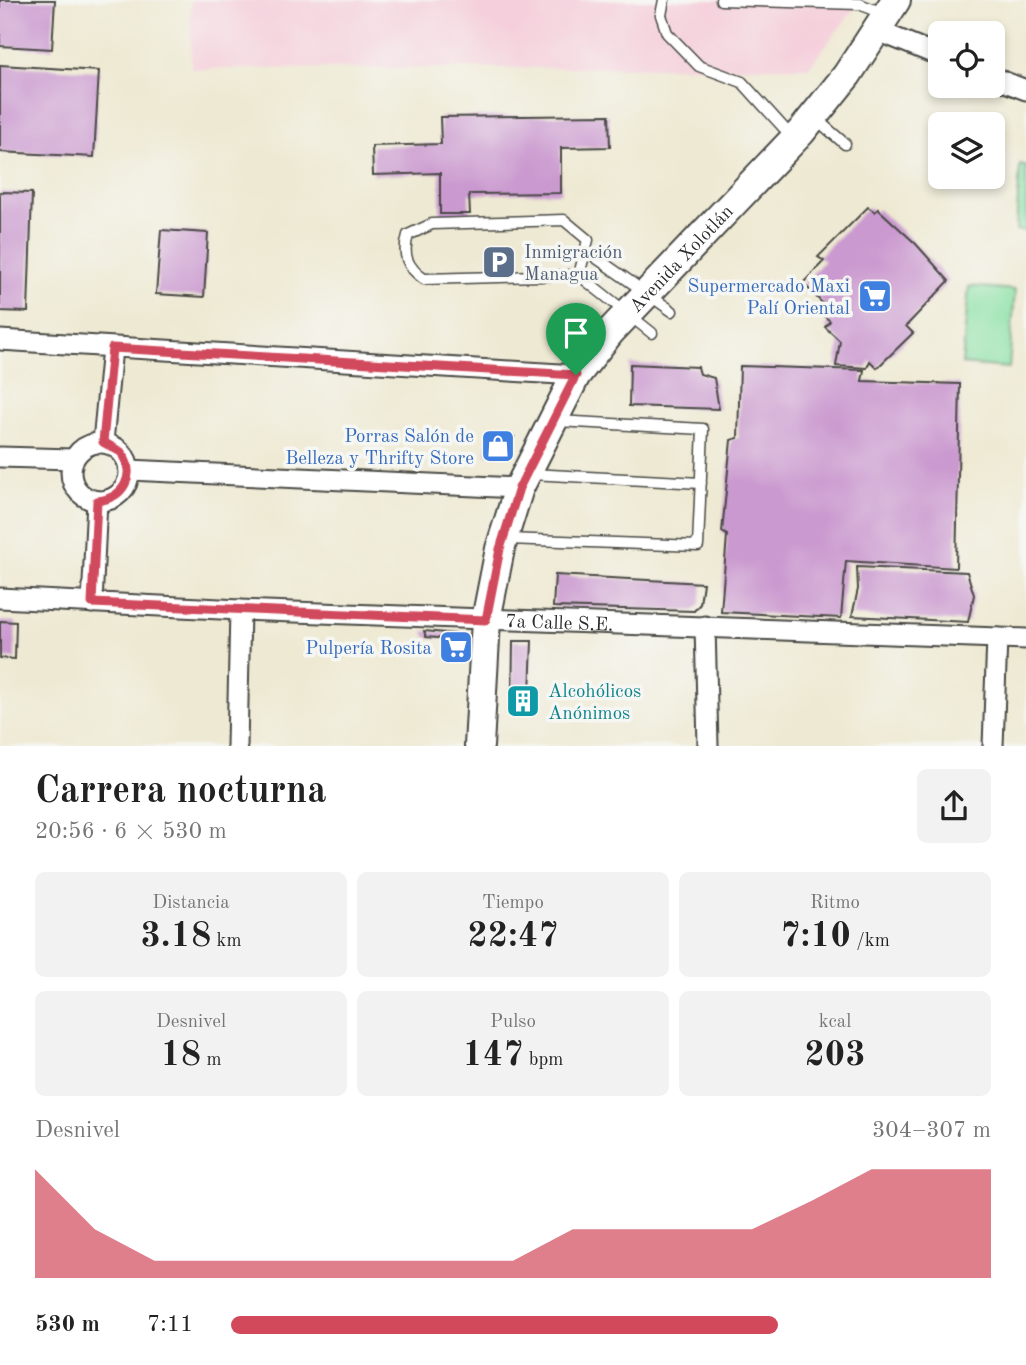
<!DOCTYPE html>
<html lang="es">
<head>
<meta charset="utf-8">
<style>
  :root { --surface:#fff; --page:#f2f2f2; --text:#222; --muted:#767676; --accent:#d1495b }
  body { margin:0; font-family:"Old Standard TT",serif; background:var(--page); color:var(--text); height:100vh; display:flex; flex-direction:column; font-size:26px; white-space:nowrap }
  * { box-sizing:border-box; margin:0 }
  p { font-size:23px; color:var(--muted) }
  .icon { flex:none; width:38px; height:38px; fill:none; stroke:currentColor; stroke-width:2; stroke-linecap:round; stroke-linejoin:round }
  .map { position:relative; height:746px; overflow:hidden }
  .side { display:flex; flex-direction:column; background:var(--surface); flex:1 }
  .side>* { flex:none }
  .controls { position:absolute; left:928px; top:21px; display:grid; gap:14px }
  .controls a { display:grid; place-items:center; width:77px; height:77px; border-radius:10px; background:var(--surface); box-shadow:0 4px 10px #0003; font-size:35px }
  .pin { position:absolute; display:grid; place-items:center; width:60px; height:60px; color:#fff; margin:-72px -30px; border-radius:50% 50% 50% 0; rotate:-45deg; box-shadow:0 0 7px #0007 }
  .pin .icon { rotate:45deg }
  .round { display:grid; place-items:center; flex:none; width:74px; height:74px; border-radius:10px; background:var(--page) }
  .summary { display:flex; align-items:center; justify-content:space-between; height:119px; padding:0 35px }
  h1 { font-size:38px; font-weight:700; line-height:52px }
  .figures { display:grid; grid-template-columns:repeat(3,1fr); gap:10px; height:119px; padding:7px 35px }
  .figures div { display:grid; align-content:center; border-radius:10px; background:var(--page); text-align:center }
  .figures b { font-size:35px; font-weight:700 }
  .figures small { font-size:19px; font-weight:400 }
  .figures p { font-size:19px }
  .chart { height:196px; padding:14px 35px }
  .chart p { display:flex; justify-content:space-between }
  .chart svg { width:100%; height:126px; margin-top:7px; fill:var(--accent); opacity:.7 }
  ul { padding:0 35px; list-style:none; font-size:23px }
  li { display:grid; grid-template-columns:112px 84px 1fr; align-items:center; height:52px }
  li i { height:18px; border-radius:9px; background:var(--accent) }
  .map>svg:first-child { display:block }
</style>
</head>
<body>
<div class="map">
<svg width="1026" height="746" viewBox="0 0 1026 746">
  <rect width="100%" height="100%" fill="#f6f6f2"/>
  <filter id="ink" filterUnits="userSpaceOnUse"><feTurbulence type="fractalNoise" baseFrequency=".0143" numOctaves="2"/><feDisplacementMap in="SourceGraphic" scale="14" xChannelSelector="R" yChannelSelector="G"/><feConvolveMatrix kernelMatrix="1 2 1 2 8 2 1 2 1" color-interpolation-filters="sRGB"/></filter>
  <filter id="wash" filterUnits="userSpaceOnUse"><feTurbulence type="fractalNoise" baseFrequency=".00686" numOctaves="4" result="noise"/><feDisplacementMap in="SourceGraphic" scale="28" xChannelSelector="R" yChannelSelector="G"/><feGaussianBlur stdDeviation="1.57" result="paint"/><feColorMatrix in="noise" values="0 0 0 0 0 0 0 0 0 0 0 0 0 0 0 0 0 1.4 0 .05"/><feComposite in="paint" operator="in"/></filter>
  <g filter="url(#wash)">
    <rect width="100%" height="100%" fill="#eee9d2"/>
    <path fill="#f5cfdb" d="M 191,0 L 861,0 L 809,67 L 191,69 Z"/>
    <path fill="#8ae1a4" stroke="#5a8668" stroke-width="2" d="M 1020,165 L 1026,166 L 1026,231 L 1016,230 Z
      M 969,286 L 1015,290 L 1009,368 L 962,364 Z"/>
    <g id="blocks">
      <path fill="#ca99cf" d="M 0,0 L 55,0 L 52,49 L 0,46 Z
        M 0,65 L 99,71 L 94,157 L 0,152 Z
        M 609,115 L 610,147 L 561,148 L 561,193 L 469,194 L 470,214 L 440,214 L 440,173 L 373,175 L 372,146 L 441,144 L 440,117 Z
        M 0,192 L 32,193 L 28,312 L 0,311 Z
        M 868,207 L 875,212 L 878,209 L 916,244 L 949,281 L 906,326 L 913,333 L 877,368 L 870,361 L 867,368 L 836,366 L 840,341 L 825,327 L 830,321 L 823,315 L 828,309 L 803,283 L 824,261 L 818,257 Z
        M 161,230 L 208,233 L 204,297 L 156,294 Z
        M 630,364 L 698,367 L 700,374 L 714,378 L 719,409 L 629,406 Z
        M 740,366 L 864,370 L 862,381 L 960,384 L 956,568 L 846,561 L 841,618 L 721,612 L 727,535 L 722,532 L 731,440 L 738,438 Z
        M 488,435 L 514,437 L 504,456 L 486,454 Z
        M 857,567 L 967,572 L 974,595 L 968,622 L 852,616 L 858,589 Z
        M 555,575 L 703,583 L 700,604 L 694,611 L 553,607 Z
        M 0,621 L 16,622 L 15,659 L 0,658 Z
        M 424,631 L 457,634 L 463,638 L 462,656 L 449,655 L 450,639 L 426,637 Z
        M 513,641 L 532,641 L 530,694 L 534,694 L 534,709 L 512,708 Z"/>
    </g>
  </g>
  <g filter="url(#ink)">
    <use href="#blocks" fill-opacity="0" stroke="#484844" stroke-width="2"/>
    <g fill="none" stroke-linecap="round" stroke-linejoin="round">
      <g stroke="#484844" stroke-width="13">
        <path id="service" d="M 664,0 L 661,15 L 667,33 L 699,66 L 742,82 L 792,137
          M 721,0 L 859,4 L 883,13
          M 814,117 L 845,144
          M 585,250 L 672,311
          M 579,275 L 588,240 L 564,220 L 432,224 L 408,235 C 402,255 407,267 424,279 L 579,275 L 652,333
          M 531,474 L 701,483
          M 507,539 L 698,546 L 703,429 L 557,421"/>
      </g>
      <g stroke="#484844" stroke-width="23">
        <g id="minor">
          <path d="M 878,31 L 940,56"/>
          <path d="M 992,77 L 1026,90"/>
          <path d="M 0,340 L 576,375"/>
          <path d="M 103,442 L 112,348"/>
          <circle cx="100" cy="472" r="29"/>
          <path d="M 0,457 L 73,459"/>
          <path d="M 129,470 L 519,488"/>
          <path id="s1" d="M 0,598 L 240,610 L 1026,639"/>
          <path d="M 92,603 L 97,501"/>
          <path d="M 705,626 L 708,746"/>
          <path d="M 237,746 L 240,610"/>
          <path d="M 993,746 L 997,638"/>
        </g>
      </g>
      <g stroke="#484844" stroke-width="32">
        <g id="secondary">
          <path id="s2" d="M 479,746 L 486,620 L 500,549 L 519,488 L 576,375 L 610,332 L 801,132 L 847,75 L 896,0"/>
        </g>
      </g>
      <use href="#service" stroke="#fff" stroke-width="10"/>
      <use href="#minor" stroke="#fff" stroke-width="19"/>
      <use href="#secondary" stroke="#fff" stroke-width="28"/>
    </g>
  </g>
  <g fill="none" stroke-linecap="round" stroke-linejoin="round" filter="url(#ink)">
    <g stroke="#fff" stroke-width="14">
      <path id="route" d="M 112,348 L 576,375 L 519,488 L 500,549 L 486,620 L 92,603 L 97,501 C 124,498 137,475 121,452 L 103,442 Z"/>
    </g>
    <use href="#route" stroke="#d1495b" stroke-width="9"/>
  </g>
  <defs>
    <g id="parking-square" transform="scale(1.75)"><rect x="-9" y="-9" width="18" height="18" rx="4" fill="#5c6f8a" stroke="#f6f6f2"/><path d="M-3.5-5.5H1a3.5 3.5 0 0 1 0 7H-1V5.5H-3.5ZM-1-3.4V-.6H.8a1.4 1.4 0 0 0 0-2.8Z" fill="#fff"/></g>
    <g id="supermarket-square" transform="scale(1.75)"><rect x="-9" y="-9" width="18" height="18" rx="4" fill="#3f7fe0" stroke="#f6f6f2"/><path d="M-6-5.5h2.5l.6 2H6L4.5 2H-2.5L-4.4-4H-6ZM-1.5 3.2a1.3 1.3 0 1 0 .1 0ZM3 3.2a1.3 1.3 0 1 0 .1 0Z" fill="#fff"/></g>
    <g id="shop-square" transform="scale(1.75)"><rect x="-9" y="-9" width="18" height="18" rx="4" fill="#3f7fe0" stroke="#f6f6f2"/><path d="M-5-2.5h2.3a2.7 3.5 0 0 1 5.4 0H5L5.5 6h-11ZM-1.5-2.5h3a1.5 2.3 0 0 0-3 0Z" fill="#fff"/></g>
    <g id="building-square" transform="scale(1.75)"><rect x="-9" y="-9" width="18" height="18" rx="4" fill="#0f9aa8" stroke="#f6f6f2"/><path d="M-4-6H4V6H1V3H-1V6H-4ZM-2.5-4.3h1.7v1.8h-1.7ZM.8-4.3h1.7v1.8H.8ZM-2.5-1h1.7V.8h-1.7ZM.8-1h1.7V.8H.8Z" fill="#fff"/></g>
  </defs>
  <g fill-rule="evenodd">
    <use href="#parking-square" x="499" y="262"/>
    <use href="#supermarket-square" x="875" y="296"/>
    <use href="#shop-square" x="498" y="446"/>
    <use href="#supermarket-square" x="456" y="647"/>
    <use href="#building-square" x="523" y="701"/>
  </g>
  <g text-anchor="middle" stroke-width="7" stroke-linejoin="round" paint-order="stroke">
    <g font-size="19" fill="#4e5e75" stroke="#f6f6f2" text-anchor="start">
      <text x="524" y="258">Inmigración<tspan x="524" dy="22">Managua</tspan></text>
    </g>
    <g font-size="19" fill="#2b2b2b" stroke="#f6f6f2">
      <text dy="7" stroke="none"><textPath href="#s2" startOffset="546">Avenida Xolotlán</textPath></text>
      <text dy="7" stroke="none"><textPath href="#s1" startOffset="560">7a Calle S.E.</textPath></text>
    </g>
    <g font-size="19" fill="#366cbe" stroke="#f6f6f2" text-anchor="end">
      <text x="850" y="292">Supermercado Maxi<tspan x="850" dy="22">Palí Oriental</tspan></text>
      <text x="474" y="442">Porras Salón de<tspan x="474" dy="22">Belleza y Thrifty Store</tspan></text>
      <text x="432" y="654">Pulpería Rosita</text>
    </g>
    <g font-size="19" fill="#0d838f" stroke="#f6f6f2" text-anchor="start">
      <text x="548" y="697">Alcohólicos<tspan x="548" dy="22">Anónimos</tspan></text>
    </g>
  </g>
</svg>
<div class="controls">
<a><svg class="icon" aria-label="locate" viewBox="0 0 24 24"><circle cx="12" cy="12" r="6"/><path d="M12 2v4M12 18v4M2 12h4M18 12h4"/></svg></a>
<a><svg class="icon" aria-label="layers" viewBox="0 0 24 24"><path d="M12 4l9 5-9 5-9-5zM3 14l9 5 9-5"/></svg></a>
</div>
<div class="pin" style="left:576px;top:375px;background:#1e9e55"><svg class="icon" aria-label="arrive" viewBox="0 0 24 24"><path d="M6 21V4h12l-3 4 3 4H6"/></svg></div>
</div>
<section class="side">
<div class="summary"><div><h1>Carrera nocturna</h1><p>20:56 · 6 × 530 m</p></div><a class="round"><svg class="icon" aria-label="share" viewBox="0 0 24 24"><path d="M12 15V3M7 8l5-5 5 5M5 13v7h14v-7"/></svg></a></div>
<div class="figures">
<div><p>Distancia</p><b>3.18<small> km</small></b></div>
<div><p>Tiempo</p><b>22:47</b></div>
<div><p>Ritmo</p><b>7:10<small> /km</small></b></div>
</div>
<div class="figures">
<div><p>Desnivel</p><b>18<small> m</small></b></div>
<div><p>Pulso</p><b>147<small> bpm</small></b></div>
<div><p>kcal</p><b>203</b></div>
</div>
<div class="chart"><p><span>Desnivel</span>304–307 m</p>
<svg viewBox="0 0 160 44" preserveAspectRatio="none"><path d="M0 44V6L10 27L20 38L30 38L40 38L50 38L60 38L70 38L80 38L90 27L100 27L110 27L120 27L130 17L140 6L150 6L160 6V44z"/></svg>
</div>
<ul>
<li><b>530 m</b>7:11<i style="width:72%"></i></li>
</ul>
</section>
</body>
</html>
